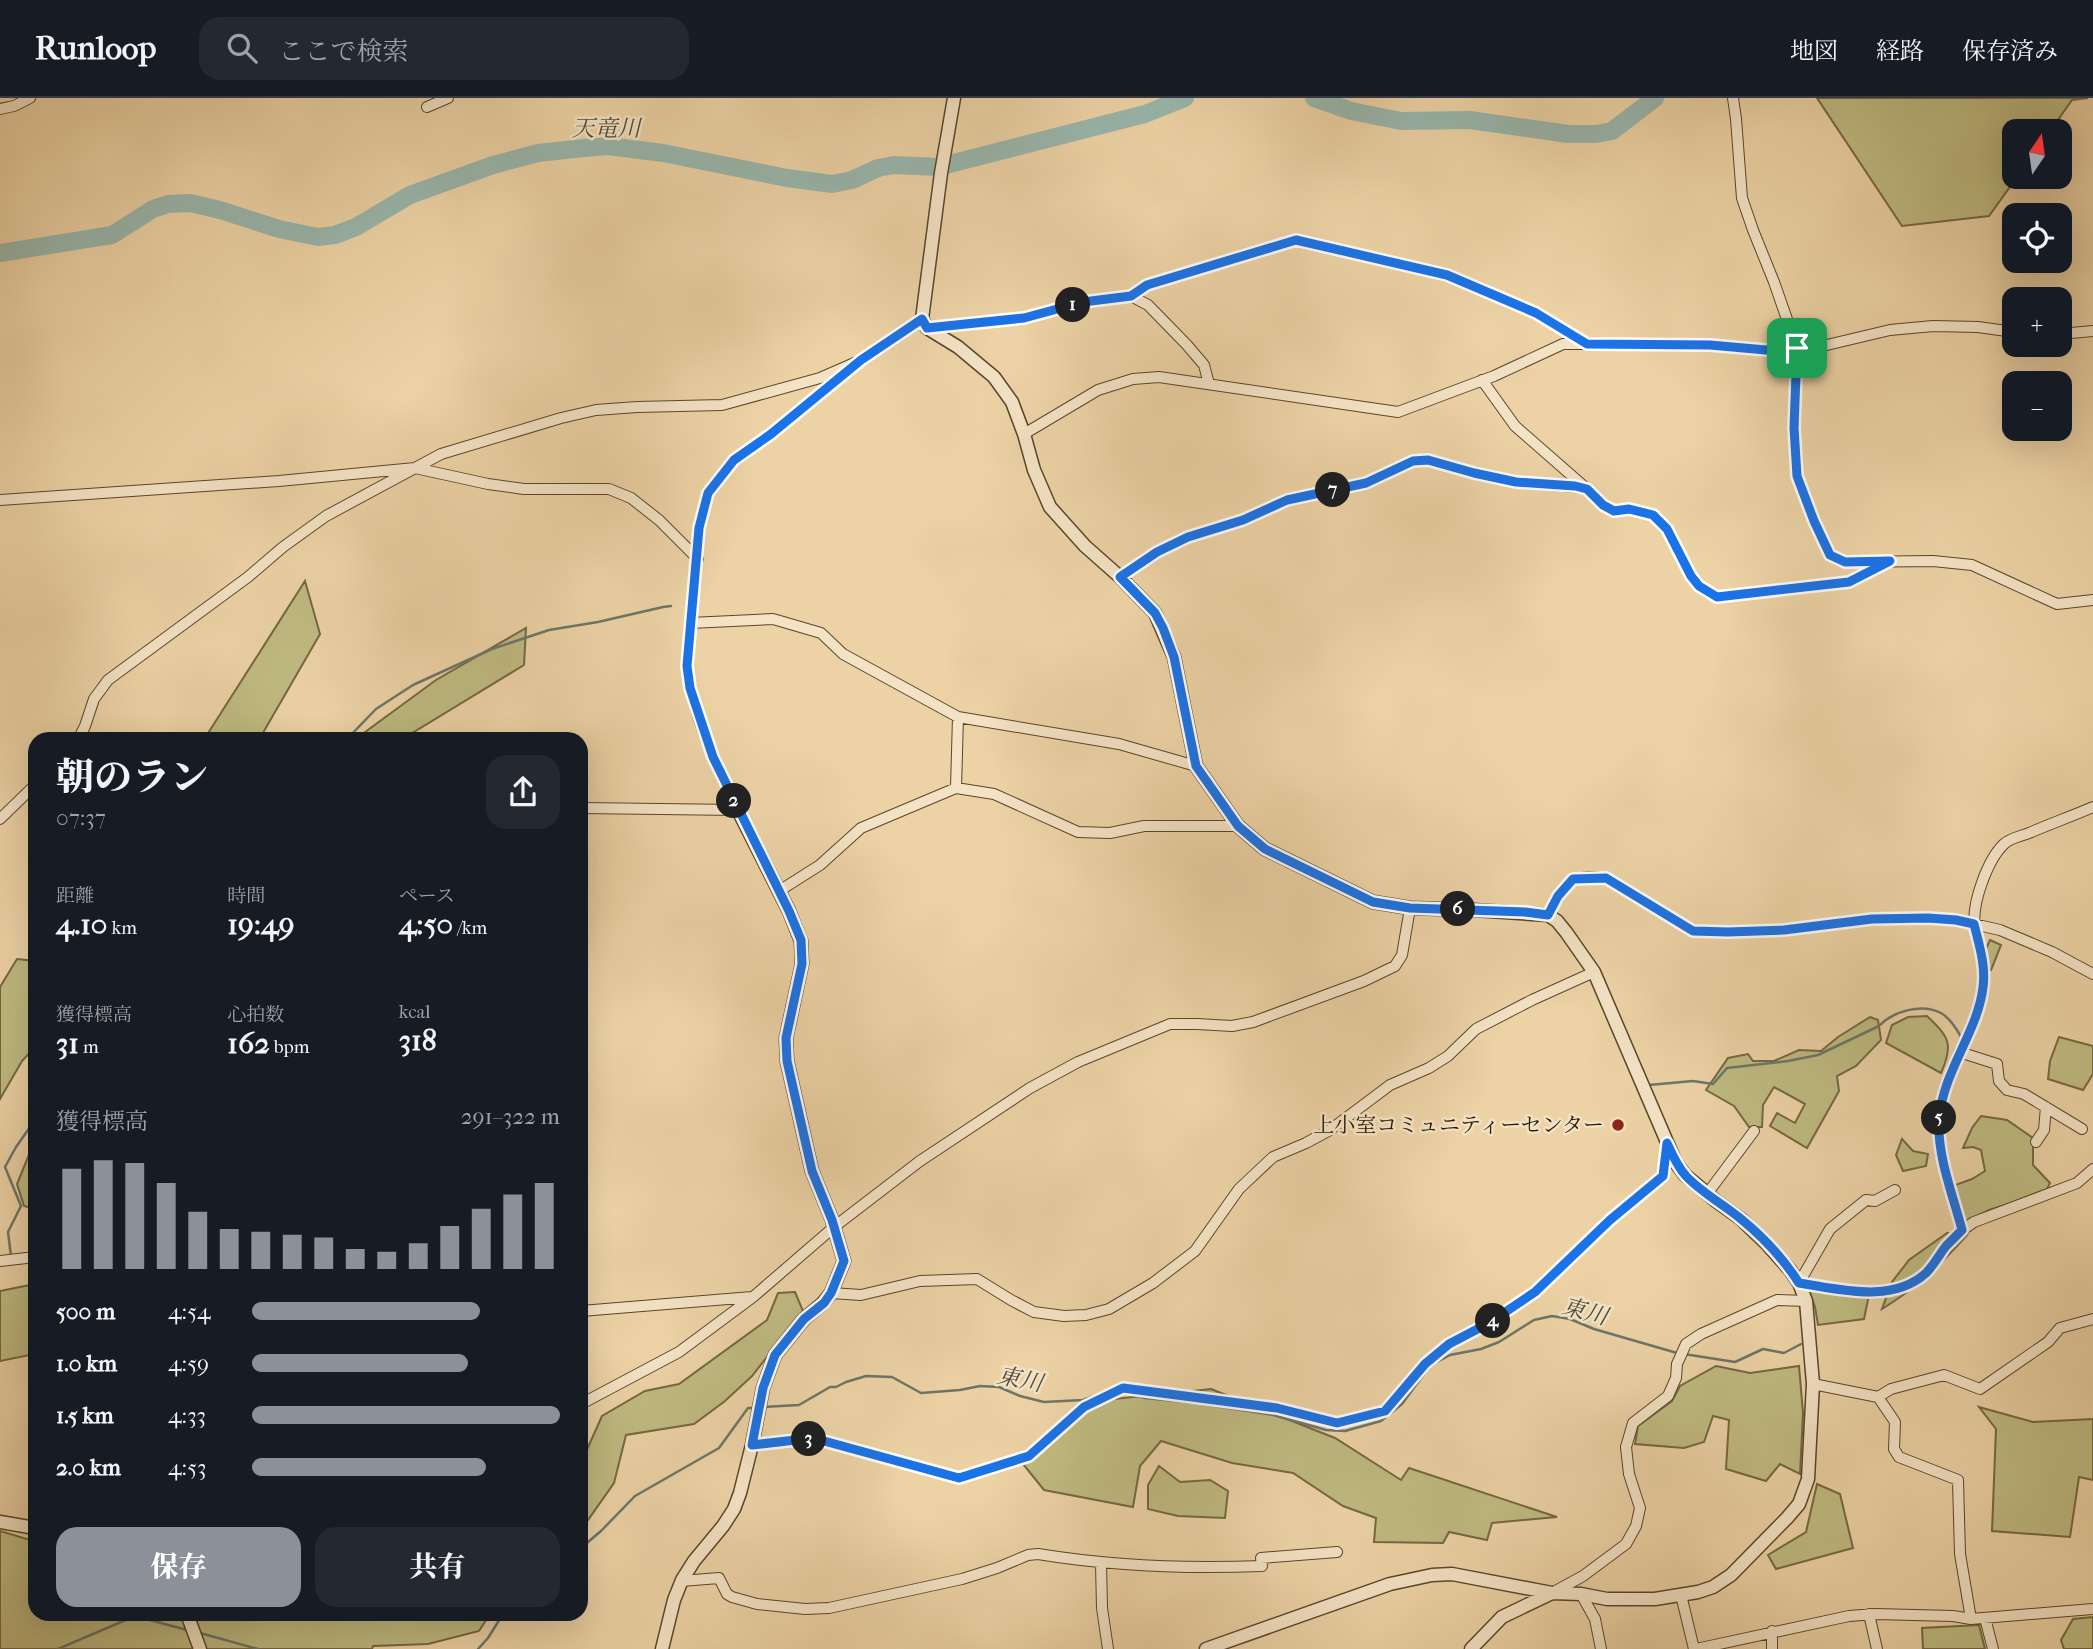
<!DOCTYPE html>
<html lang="ja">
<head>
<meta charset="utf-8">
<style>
  :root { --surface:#171b24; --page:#242831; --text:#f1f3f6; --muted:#9ea1a6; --line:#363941; --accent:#8c9099 }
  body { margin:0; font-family:"IM FELL French Canon","Noto Serif JP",serif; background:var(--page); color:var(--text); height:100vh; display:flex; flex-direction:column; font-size:26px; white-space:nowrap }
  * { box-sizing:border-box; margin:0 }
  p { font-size:23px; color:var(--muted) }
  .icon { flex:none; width:38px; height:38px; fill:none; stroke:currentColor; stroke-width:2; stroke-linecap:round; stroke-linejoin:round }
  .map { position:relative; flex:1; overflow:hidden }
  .panel { position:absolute; left:28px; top:634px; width:560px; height:889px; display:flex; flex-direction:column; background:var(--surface); border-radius:21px; box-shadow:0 7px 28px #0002 }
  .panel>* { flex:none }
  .needle { width:46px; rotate:13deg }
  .buttons { position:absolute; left:2002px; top:21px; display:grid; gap:14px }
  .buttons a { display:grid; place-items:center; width:70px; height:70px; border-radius:14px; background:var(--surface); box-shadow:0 7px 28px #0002; font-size:35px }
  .pin { position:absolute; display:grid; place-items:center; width:60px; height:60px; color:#fff; margin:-30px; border-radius:14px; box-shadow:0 4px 10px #0006 }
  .km { position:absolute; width:35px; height:35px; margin:-18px; border-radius:50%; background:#222; color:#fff; font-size:19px; line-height:35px; text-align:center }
  .round { display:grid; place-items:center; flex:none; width:74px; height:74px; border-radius:21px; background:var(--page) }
  .overview { display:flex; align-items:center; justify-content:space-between; height:119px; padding:0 28px }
  h1 { font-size:38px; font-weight:800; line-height:52px }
  .metrics { display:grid; grid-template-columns:repeat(3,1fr); gap:10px; height:119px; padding:7px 28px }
  .metrics div { display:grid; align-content:center }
  .metrics b { font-size:30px; font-weight:800 }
  .metrics small { font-size:19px; font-weight:400 }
  .metrics p { font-size:19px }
  .chart { height:196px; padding:14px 28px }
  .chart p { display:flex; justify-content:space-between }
  .chart svg { width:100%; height:126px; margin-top:7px; stroke:var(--accent); stroke-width:6 }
  .button { display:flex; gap:14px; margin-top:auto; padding:14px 28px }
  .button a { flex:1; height:80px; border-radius:21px; background:var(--accent); color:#fff; font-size:28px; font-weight:800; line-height:80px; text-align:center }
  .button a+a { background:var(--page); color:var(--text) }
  ul { padding:0 28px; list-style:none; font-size:23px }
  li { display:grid; grid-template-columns:112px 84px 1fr; align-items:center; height:52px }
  li i { height:18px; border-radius:9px; background:var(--accent) }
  header { display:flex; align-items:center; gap:42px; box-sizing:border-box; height:98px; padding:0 35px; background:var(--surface); border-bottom:2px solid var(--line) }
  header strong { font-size:33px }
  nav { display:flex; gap:38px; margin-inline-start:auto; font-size:24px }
  .search { width:490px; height:63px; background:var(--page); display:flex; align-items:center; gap:18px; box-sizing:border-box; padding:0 24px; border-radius:21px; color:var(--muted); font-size:26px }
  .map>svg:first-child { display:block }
</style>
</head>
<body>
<header>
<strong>Runloop</strong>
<div class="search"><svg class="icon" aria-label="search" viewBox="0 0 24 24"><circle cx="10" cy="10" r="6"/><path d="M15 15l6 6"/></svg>ここで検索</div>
<nav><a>地図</a><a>経路</a><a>保存済み</a></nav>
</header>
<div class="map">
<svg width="2093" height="1551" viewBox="0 0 2093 1551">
  <rect width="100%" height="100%" fill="#ecd2a5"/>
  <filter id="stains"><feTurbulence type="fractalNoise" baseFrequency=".00286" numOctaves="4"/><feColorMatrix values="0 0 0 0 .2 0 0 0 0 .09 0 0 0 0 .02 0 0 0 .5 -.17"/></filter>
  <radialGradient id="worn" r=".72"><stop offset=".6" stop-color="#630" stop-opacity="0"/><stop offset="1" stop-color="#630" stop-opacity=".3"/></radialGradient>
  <path fill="#bfba81" stroke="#746842" stroke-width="2" d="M 1817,0 L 2088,0 L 2072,2 L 2050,33 L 2014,33 L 2014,79 L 2017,79 L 1989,118 L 1902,128 Z
    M 305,483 L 320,536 L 260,640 L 205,640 Z
    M 526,530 L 524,567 L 404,640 L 357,640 L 436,582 Z
    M 1990,842 L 2001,847 L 1991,872 L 1983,868 L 1984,855 Z
    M 17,861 L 35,863 L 35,949 L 22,963 L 0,1001 L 0,889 Z
    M 1927,918 C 1949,939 1954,946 1941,975 L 1886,945 L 1892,927 L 1908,919 Z
    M 1870,919 L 1878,922 L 1881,942 L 1856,968 L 1837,978 L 1839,993 L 1807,1050 L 1770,1028 L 1777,1015 L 1795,1025 L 1805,1006 L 1774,989 L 1763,1007 L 1762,1029 L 1749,1029 L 1734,1008 L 1706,992 L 1728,960 L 1748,956 L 1753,963 L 1774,963 L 1799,952 L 1821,953 L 1838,939 Z
    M 2059,939 L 2093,948 L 2093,976 L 2083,992 L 2048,981 L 2050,963 Z
    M 1981,1018 L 2007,1022 L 2033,1040 L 2033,1067 L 2050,1085 L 2045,1095 L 1989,1112 L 1964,1125 L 1950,1089 L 1972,1081 L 1985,1073 L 1981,1052 L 1973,1049 L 1963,1050 L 1972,1030 Z
    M 1902,1041 L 1913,1053 L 1928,1056 L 1926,1068 L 1903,1073 L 1896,1057 Z
    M 35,1042 L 35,1111 L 24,1108 L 17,1086 Z
    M 1947,1135 L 1967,1137 C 1939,1168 1918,1189 1882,1211 L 1892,1184 L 1909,1162 Z
    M 35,1186 L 35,1256 L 0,1263 L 0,1193 Z
    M 1809,1192 L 1842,1197 L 1869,1197 L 1864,1221 L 1818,1227 L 1815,1209 Z
    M 795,1194 L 803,1213 L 752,1278 L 725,1303 L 694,1326 L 626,1337 L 614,1385 L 581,1432 L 581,1365 L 602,1318 L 645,1293 L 679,1286 L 767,1222 L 778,1195 Z
    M 1716,1268 L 1750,1275 L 1799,1268 L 1803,1315 L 1800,1376 L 1780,1366 L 1766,1383 L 1726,1371 L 1729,1322 L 1713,1318 L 1704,1344 L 1684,1350 L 1635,1346 L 1638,1328 L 1672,1303 L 1680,1288 Z
    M 1211,1291 L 1335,1340 L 1401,1382 L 1409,1370 L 1557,1419 L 1492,1425 L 1487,1442 L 1449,1434 L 1443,1445 L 1374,1444 L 1376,1420 L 1343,1408 L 1293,1375 L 1232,1365 L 1161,1343 L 1140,1368 L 1133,1409 L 1044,1392 L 1023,1366 L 1066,1317 L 1114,1301 Z
    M 1979,1309 L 2033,1324 L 2093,1321 L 2093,1382 L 2079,1379 L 2070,1439 L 1992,1433 L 1996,1331 Z
    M 1159,1368 L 1180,1384 L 1210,1382 L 1228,1393 L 1225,1420 L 1178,1418 L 1148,1411 L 1148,1387 Z
    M 1817,1386 L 1840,1396 L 1853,1450 L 1776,1471 L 1768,1457 L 1806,1434 Z
    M 0,1433 L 30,1442 L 35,1438 L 35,1516 L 490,1516 L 479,1533 L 428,1546 L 373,1548 L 372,1551 L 0,1551 Z
    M 2093,1519 L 2093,1551 L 2064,1551 L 2061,1542 L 2073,1521 Z
    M 1979,1527 L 1985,1551 L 1923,1551 L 1922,1530 Z"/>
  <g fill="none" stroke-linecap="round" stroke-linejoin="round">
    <path stroke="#6c7668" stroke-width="2.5" d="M 348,640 L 376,611 L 413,587 L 492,551 L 549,532 L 598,524 L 663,509 L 671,508
      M 1649,987 L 1693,983 L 1713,986 L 1727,970 L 1788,963 L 1818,957 L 1879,928 C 1893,913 1922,905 1941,915 C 1951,921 1957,931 1962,941
      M 11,1158 L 8,1134 L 21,1108 L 5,1069 L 16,1049 L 35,1022
      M 1684,1256 L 1735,1264 L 1763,1251 L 1784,1255 L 1801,1246
      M 1129,1296 L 1145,1300 L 1195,1305 L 1273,1317 L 1326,1332 L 1345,1333 L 1381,1323 L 1402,1306 L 1427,1272 L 1435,1265 L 1450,1257 L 1481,1251 L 1499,1244 L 1534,1222 L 1552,1218 L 1570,1221 L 1594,1231 L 1677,1255
      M 763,1309 L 799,1307 L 830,1289 L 836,1289 L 846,1284 L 866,1278 L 892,1279 L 921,1295 L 960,1292 L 980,1288 L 999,1289 L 1020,1298 L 1044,1304 L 1083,1302 L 1102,1295
      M 581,1450 L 601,1433 L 635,1398 L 719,1350 L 748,1310 L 753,1310
      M 200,1535 L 258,1551
      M 58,1551 L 135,1518 L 187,1532
      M 478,1551 L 488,1540 L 503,1516"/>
    <path stroke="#99b6ac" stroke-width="18" d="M 1314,0 L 1351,13 L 1401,23 L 1470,22 L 1568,36 L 1596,36 L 1612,33 L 1655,0
      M 0,155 L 112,137 L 153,111 L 168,106 L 190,105 L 220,112 L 279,131 L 318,139 L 335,137 L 356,129 L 410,97 L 493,67 L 538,55 L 584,50 L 608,48 L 663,55 L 787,80 L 832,86 L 852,82 L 878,70 L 894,67 L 938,69 L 1145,16 L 1185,0"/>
    <g stroke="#59462b" stroke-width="12">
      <path id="minor" d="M 1733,0 L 1736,21 L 1742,100 L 1753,132 L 1774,184 L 1797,250 L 1794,330 L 1797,378 L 1814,423 L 1830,457 L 1845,464 L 1933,463 L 1972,467 L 2057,506 L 2093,502
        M 427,9 L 448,0
        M 0,11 L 14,8 L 30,0
        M 1131,198 L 1147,187 L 1296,142 L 1447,177 L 1536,215 L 1587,246 L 1710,247 L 1766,252 L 1810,251 L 1890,232 L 1933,228 L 1978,229 L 2014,234
        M 927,230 L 1024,220 L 1083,204 L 1131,198 L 1148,207 L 1187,247 L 1204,267 L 1209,286
        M 2060,236 L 2093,233
        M 1482,282 L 1515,328 L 1587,391 L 1603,407 L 1614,413 L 1629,411 L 1653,417 L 1667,431 L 1691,478 L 1699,488 L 1717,499 L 1848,484 L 1888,464
        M 1024,336 L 1098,292 L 1133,281 L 1159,279 L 1398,314 L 1494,278 L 1563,246 L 1585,246
        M 0,402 L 279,383 L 415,370 L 488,386 L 524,391 L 609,391 L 631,400 L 659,422 L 698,461
        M 1120,479 L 1157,454 L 1188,439 L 1243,422 L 1287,402 L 1366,385 L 1413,363 L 1428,362 L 1474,375 L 1516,384 L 1585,390
        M 690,525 L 773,521 L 821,535 L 843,556 L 958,619 L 1119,646 L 1196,668
        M 79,640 L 85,628 L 94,601 L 108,582 L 248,479 L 283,449 L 326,418 L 441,356 L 561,320 L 596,312 L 637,309 L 722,307 L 820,280 L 861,262
        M 956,690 L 958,619
        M 581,710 L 738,712 C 716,666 693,619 687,568 L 699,430 L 708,395 L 734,362 L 771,336 L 861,262 L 922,221
        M 0,721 L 35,687
        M 779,793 L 820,767 L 861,730 L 956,690 L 994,696 L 1078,734 L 1110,735 L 1144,728 L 1238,728
        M 1548,817 L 1558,798 L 1573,781 L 1590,779 L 1606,780 L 1693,833 L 1728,834 L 1785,832 L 1872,821 L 1928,820 L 1956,822 L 2000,832 L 2052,854 L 2093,876
        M 1959,954 L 1997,966 L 1999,983 L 2007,992 L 2024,996 L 2082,1031
        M 2036,1044 L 2044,1032 L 2046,1009
        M 1895,1092 L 1875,1103 L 1866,1102 L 1830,1131 L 1799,1185 C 1840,1191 1897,1208 1929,1171 C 1944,1154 1954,1136 1974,1124 L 2077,1085 L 2093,1071
        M 1707,1096 L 1754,1033
        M 1962,1132 C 1953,1097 1937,1059 1939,1023 C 1941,975 1974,937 1983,892 C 1987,870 1978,850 1975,829 C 1971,806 1988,761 2004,746 C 2010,740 2022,738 2029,735 C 2050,726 2072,718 2093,709
        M 0,1163 L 35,1159
        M 831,1195 L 861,1197 L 920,1183 L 977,1181 L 1011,1202 L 1034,1214 L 1064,1218 L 1086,1217 L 1109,1211 L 1153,1185 L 1195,1153 L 1239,1091 L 1273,1059 L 1306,1045 L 1330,1032 L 1390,987 L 1429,970 L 1448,958 L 1476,931 L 1532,902 L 1594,874
        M 581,1213 L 752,1199
        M 1813,1286 L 1878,1299 L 1891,1291 L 1944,1277 L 1980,1291 L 2048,1244 L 2060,1230 L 2093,1221
        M 1878,1299 L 1895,1324 L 1894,1351 L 1899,1359 L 1958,1382 L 1960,1456 L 1971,1521
        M 581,1306 L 679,1254 L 753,1199 L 834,1129 L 920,1063 L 1030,990 L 1078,964 L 1170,926 L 1197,926 L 1232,928 L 1253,924 L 1364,883 L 1395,868 L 1402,857 L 1410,810
        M 752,1347 L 813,1340 L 959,1380 L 1029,1358 L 1084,1309 L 1123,1290 L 1277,1310 L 1337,1325 L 1385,1313 L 1425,1266 L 1449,1246 L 1489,1225 L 1535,1194 L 1610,1122 L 1663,1078 L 1667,1045
        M 1101,1465 L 1102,1510 L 1108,1551
        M 681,1483 L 719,1480 L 727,1496 L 732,1499 L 757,1506 L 805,1511 L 829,1510 L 962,1481 L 997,1470 L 1028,1457 L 1038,1456 C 1112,1468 1187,1471 1262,1468 L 1261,1460 L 1337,1454
        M 1552,1495 L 1583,1478 L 1626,1446 L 1636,1428 L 1640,1410 L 1629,1376 L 1626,1349 L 1633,1325 L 1668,1298 L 1676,1280 L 1677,1266 L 1686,1246 L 1701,1236 L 1777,1202 L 1806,1203
        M 1581,1496 L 1595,1521 L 1601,1551
        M 1681,1497 L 1694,1551
        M 1869,1516 L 1877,1551
        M 1985,1520 L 1993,1551
        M 1772,1533 L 1772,1551
        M 1696,1551 L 1849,1518 L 1875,1516 L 1953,1518 L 1971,1521 L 2093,1511"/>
    </g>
    <g stroke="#59462b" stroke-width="15">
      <path id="tertiary" d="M 954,0 L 941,75 L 922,221 L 927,230 L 958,249 L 994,279 L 1012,304 L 1024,336 L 1034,372 L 1050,409 L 1085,448 L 1120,479 L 1155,515 L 1174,559 L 1196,668 L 1238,728 L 1265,751 L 1373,804 L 1410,810 L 1474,812 L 1548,817 L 1557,823 L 1566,834 L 1594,874 L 1676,1065 L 1685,1077 L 1716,1103 L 1741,1121 L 1766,1145 L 1790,1172 L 1799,1185 L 1806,1203 L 1813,1286 L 1808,1381 L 1799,1406 L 1787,1420 L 1731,1477 L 1713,1489 L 1698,1494 L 1655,1501 L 1607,1501 L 1581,1496 L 1552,1495 L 1452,1476 L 1432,1477 L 1390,1486 L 1206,1551
        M 0,1424 L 35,1430
        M 187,1516 L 200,1551
        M 662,1551 L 674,1502 L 682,1482 L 694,1463 L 723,1428 L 734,1411 L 740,1395 L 752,1347 L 763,1290 L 775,1257 L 804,1221 L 823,1205 L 831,1195 L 844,1163 L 832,1122 L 812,1073 L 787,963 L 786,940 L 802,866 L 801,843 L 789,813 L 738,712
        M 1471,1551 L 1502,1519 L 1552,1495"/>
    </g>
    <use href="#minor" stroke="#f3e2c4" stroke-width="10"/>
    <use href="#tertiary" stroke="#f3e2c4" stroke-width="12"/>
  </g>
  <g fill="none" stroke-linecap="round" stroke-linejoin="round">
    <g stroke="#fff" stroke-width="14">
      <path id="route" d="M 1296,142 L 1447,177 L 1536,215 L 1587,246 L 1710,247 L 1766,252 L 1797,250 L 1794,330 L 1797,378 L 1814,423 L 1830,457 L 1845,464 L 1890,463 L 1849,484 L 1717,499 L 1699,488 L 1691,478 L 1667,431 L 1653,417 L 1629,411 L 1614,413 L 1603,407 L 1587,391 L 1575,388 L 1516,384 L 1474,375 L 1428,362 L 1413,363 L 1366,385 L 1287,402 L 1243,422 L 1188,439 L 1157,454 L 1120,479 L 1155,515 L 1163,530 L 1174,559 L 1196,668 L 1238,728 L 1265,751 L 1373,804 L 1410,810 L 1525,814 L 1548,817 L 1558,798 L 1573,781 L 1606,780 L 1693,833 L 1728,834 L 1784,832 L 1872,821 L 1928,820 L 1956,822 L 1974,826 C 1979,846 1986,868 1983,889 C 1978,934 1943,972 1939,1022 C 1937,1058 1953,1097 1962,1132 C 1956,1138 1951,1143 1946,1148 C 1939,1157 1934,1167 1926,1175 C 1892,1206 1840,1191 1799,1185 C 1784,1162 1762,1138 1741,1121 C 1723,1106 1702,1095 1686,1078 C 1677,1068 1672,1056 1667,1045 L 1663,1078 L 1610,1122 L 1535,1194 L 1489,1225 L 1449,1246 L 1425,1266 L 1385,1313 L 1337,1325 L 1277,1310 L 1123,1290 L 1084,1309 L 1029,1358 L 959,1380 L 813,1340 L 752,1347 L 763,1290 L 775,1257 L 804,1221 L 824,1205 L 831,1195 L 844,1163 L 832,1122 L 812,1073 L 787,963 L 786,940 L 802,866 L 801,842 L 789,813 L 713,659 L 690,590 L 687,568 L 699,430 L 708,395 L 734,362 L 771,336 L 861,262 L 922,221 L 927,230 L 1024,220 L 1083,204 L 1131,198 L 1147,187 Z"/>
    </g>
    <use href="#route" stroke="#1a73e8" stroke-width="9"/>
  </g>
  <circle fill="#8f2418" stroke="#f3e2c4" stroke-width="2.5" cx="1618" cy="1027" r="7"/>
  <g text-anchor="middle" stroke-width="5" stroke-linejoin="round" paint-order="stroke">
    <g font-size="21" fill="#281702" stroke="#f3e2c4" text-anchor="end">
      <text x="1604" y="1034">上小室コミュニティーセンター</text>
    </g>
    <g font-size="23" font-style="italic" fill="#504f3e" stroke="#f3e2c4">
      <text x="606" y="38">天竜川</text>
      <text transform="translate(1585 1213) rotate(15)" y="8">東川</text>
      <text transform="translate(1020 1281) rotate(11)" y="8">東川</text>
    </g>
  </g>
  <rect width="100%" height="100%" filter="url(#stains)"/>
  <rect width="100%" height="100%" fill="url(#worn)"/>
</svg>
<div class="buttons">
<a><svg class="needle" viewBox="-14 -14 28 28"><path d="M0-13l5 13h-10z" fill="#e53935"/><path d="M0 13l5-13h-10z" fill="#9ea1a6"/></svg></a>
<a><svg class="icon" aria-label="locate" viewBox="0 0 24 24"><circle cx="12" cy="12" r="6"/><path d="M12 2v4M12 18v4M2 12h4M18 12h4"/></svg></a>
<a>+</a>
<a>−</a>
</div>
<div class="pin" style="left:1797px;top:250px;background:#1e9e55"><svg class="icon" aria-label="arrive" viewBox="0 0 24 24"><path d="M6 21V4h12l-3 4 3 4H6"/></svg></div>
<b class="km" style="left:1073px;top:207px">1</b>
<b class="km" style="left:734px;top:703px">2</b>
<b class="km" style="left:809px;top:1341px">3</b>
<b class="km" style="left:1493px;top:1223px">4</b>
<b class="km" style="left:1939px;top:1020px">5</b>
<b class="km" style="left:1458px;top:811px">6</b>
<b class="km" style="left:1333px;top:392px">7</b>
<section class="panel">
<div class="overview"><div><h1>朝のラン</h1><p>07:37</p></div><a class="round"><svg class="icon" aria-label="share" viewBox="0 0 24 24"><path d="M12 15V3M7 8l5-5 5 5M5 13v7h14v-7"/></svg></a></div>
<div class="metrics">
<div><p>距離</p><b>4.10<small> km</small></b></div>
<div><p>時間</p><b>19:49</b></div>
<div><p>ペース</p><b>4:50<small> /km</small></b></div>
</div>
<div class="metrics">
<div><p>獲得標高</p><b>31<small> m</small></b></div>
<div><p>心拍数</p><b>162<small> bpm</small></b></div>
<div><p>kcal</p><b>318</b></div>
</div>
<div class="chart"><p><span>獲得標高</span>291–322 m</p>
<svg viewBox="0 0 160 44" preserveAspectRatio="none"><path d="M5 44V9M15 44V6M25 44V7M35 44V14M45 44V24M55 44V30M65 44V31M75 44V32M85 44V33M95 44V37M105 44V38M115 44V35M125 44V29M135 44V23M145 44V18M155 44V14"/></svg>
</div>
<ul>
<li><b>500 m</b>4:54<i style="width:74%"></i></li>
<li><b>1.0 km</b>4:59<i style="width:70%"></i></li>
<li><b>1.5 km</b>4:33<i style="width:100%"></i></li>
<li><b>2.0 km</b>4:53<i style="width:76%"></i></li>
</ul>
<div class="button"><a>保存</a><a>共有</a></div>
</section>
</div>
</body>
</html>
